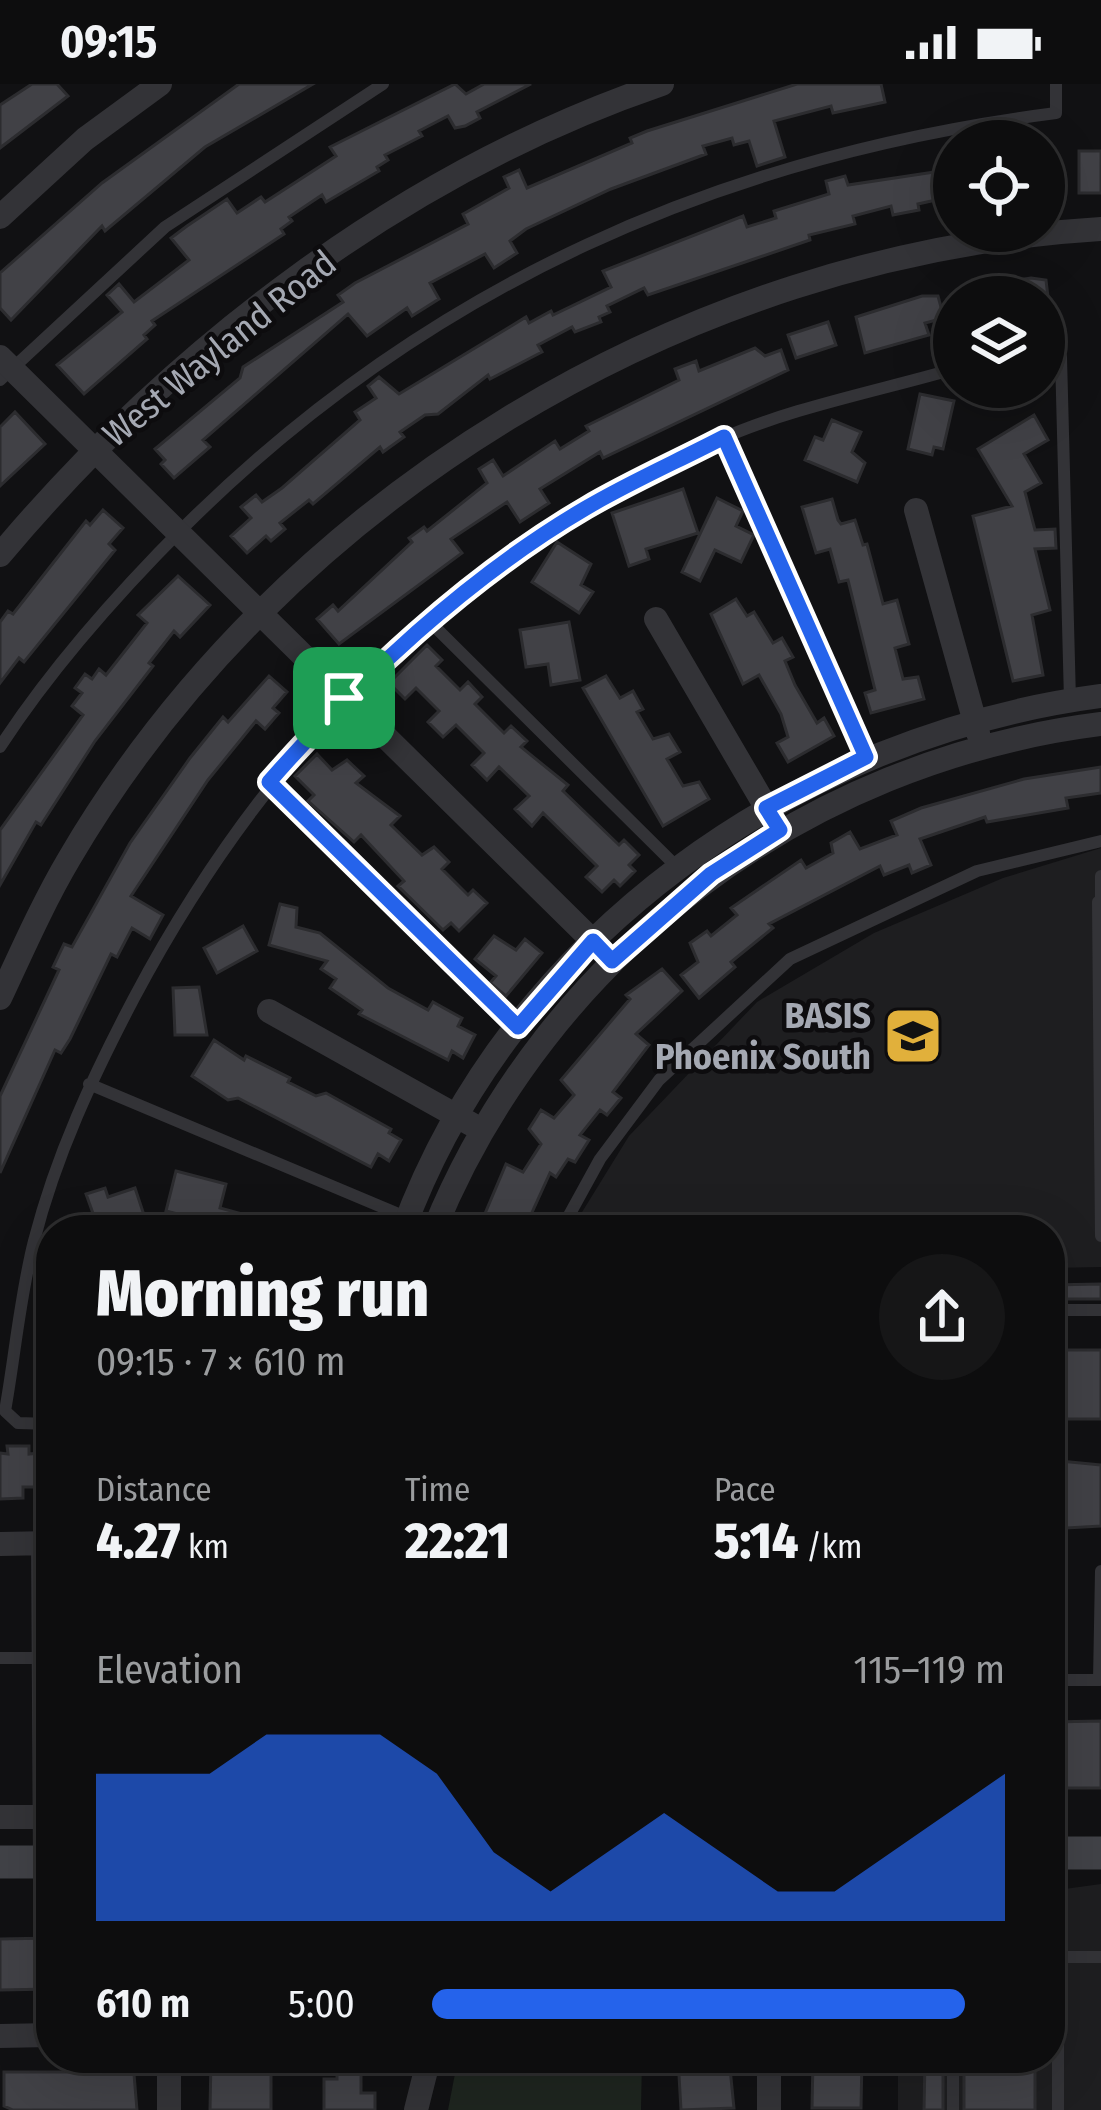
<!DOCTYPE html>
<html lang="en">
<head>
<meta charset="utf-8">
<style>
  :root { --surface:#0d0d0e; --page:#161617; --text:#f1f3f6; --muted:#9a9c9e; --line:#2d2d2e; --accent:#2563eb }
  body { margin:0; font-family:"Fira Sans Condensed",sans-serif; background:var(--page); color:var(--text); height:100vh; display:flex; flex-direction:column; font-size:45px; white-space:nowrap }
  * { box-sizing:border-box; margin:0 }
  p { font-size:39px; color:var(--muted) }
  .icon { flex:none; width:66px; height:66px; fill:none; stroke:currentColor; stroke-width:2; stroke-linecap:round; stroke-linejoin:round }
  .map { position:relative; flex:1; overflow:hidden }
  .drawer { position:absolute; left:36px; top:1131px; width:1029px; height:858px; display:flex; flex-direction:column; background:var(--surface); border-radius:48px; box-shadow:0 12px 48px #0002,0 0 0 3px var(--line) }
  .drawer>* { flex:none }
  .fabs { position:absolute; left:933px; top:36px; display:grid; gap:24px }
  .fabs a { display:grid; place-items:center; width:132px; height:132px; border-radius:50%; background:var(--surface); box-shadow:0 12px 48px #0002,0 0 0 3px var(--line); font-size:60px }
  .pin { position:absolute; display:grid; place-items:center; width:102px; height:102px; color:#fff; margin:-51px; border-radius:24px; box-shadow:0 6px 18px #0006 }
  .round { display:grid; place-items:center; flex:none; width:126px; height:126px; border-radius:63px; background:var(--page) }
  .summary { display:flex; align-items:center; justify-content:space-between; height:204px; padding:0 60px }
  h1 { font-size:66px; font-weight:800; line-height:90px }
  .stats { display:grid; grid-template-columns:repeat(3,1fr); gap:18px; height:204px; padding:12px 60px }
  .stats div { display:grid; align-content:center }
  .stats b { font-size:51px; font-weight:800 }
  .stats small { font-size:33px; font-weight:400 }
  .stats p { font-size:33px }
  .chart { height:336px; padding:24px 60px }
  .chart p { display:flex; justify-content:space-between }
  .chart svg { width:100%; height:216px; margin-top:12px; fill:var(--accent); opacity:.7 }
  ul { padding:0 60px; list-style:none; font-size:39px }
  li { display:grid; grid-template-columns:192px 144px 1fr; align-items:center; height:90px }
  li i { height:30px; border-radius:15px; background:var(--accent) }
  .status { display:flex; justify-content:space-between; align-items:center; height:84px; padding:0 60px; background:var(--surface); direction:ltr }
  .status svg { height:33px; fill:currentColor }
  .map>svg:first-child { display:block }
</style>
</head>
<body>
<div class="status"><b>09:15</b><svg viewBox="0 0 49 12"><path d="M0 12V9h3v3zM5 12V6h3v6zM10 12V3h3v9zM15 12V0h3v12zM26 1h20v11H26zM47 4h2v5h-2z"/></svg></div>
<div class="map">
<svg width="1101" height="2026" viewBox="0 0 1101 2026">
  <rect width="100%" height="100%" fill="#111113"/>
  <path fill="#1e1e20" d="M 1101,764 L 1101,1183 L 1050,1184 L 1050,1146 L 571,1146 L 629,1052 L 757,918 L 874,849 L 1003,794 Z
    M 1101,1800 L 1101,2026 L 898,2026 L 898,1974 L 1050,1974 L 1050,1807 Z"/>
  <path fill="#1e251f" d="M 458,1974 L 642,1974 L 641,2026 L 448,2026 Z"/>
  <path fill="#414146" stroke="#2c2c2f" stroke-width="3" d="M 32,0 L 57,0 L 68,12 L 0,64 L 0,21 Z
    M 239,0 L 313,0 L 205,63 L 105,147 L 102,142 L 11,236 L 0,224 L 0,189 L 102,99 Z
    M 455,0 L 466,10 L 484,0 L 531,0 L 477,28 L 480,34 L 465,42 L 455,44 L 448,32 L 419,47 L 422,52 L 385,71 L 388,76 L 377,83 L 379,87 L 326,118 L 322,111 L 289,133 L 292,137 L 281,145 L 284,150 L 152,237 L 155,241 L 144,251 L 147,255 L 84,310 L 57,281 L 122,228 L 107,211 L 119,200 L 134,218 L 189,176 L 171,154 L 187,142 L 227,115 L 237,129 L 261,113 L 265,118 L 336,72 L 330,63 Z
    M 797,0 L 881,0 L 885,18 L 833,29 L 831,22 L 774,37 L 785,73 L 757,82 L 749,57 L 734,61 L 732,54 L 703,62 L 706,70 L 611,105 L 526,145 L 510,157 L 517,169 L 494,184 L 485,170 L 430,199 L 439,215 L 412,232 L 407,224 L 367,252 L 348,230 L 203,356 L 210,363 L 174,394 L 161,380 L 165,376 L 155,365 L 240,294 L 243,283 L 343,218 L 338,211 L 355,199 L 468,140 L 463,130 L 509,104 L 504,93 L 519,86 L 527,104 L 632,59 L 630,54 L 647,47 Z
    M 1079,67 L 1101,67 L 1101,109 L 1079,109 Z
    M 954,85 L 954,112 L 918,120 L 919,126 L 893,131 L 891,122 L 853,132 L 855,140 L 809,151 L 810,156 L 648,211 L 644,204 L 607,222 L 610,228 L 599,233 L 601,238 L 575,248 L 572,243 L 538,261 L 542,268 L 490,295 L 488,291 L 438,330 L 425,331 L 400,348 L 404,353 L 383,368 L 380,363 L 313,420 L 309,416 L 280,439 L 285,445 L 271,457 L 266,452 L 247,469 L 231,452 L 251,434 L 241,423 L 256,411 L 262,418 L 282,404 L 360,336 L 355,328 L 376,314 L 368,302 L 379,293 L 399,310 L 526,233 L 529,239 L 551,227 L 553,231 L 611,203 L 603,187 L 743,132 L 747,143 L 776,134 L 774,127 L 829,110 L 826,97 L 845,92 L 848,101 Z
    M 1031,194 L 1046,196 L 1048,213 L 964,213 L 963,204 Z
    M 922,212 L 938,212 L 944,234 L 925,239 L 929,251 L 865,269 L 856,233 Z
    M 828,238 L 836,261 L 796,274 L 788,251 Z
    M 755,264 L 765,272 L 781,266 L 788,286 L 603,374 L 600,368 L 540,405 L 549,419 L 520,438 L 507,418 L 451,455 L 462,469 L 339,560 L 317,535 L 333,521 L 338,527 L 412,458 L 409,454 L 424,443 L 427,447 L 487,399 L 479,385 L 493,376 L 503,392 L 555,357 L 560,365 L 589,347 L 586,342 L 679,296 L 675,285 L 696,277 L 699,287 Z
    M 920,310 L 954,317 L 943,365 L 934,363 L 932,371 L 908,365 Z
    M 15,328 L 45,360 L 0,402 L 0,343 Z
    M 1034,331 L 1048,356 L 1024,370 L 1041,399 L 1025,408 L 1035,446 L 1055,445 L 1056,464 L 1035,465 L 1050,526 L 1032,531 L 1043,591 L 1013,597 L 973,432 L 1012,422 L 978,365 Z
    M 832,336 L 861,348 L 852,368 L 865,379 L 857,398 L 805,376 L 815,353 L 823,356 Z
    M 683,405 L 698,449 L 646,465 L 649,475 L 629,482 L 612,429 Z
    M 717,414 L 743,427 L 736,442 L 754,451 L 741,478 L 715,466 L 700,497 L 682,488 Z
    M 832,415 L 838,436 L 841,440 L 855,436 L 863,461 L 867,460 L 883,520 L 897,516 L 909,560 L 895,564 L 903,595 L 918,593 L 924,615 L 871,629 L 865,609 L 875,606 L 848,496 L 839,498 L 830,465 L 816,469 L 802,423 Z
    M 103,426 L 123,444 L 109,460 L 115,466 L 24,578 L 19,574 L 0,599 L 0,538 L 8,527 L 13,530 L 86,437 L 90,441 Z
    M 557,458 L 591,480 L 581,501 L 593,508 L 579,529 L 532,498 Z
    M 178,492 L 210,521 L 180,553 L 174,547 L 149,579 L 153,582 L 95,657 L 41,741 L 36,738 L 0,801 L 0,746 L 83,631 L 72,622 L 82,609 L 75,604 L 85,590 L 92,595 L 99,585 L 106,591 L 147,539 L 138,531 Z
    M 736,515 L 747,532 L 754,528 L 773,559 L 782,554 L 793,573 L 785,577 L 795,601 L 817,639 L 824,634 L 834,652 L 788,678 L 777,659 L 788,653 L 781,630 L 759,591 L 743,600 L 711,530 Z
    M 569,538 L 580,596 L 551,601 L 548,580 L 526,583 L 520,546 Z
    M 427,561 L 442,576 L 436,582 L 460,606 L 468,598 L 482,613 L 475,620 L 504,649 L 511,642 L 527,657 L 521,663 L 568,701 L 563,707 L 619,761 L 624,756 L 639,771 L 629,781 L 635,787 L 620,802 L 614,796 L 602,808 L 586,793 L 597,782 L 543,729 L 532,742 L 515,725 L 529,712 L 499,683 L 487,696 L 472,681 L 484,669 L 456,641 L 443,653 L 428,638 L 439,627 L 416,604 L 405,615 L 389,599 Z
    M 269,592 L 287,608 L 273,624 L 279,629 L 265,645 L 256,637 L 208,696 L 131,812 L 163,831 L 150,855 L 132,844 L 117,873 L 111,870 L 70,955 L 61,969 L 55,966 L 0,1089 L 0,1012 L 59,886 L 53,883 L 64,860 L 72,863 L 130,759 L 190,674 L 223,633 L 228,638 Z
    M 606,592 L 620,614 L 633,607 L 643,625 L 637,628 L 653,655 L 669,650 L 680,668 L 667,675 L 683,702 L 699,698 L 709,715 L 663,742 L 583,604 Z
    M 317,670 L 332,686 L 347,676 L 364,692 L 356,699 L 400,732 L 391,741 L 422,771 L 434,763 L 449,778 L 442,785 L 468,811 L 473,806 L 487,819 L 459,847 L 451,839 L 443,846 L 398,802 L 404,797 L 361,751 L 354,758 L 308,717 L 314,711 L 295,692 Z
    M 1101,683 L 1101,709 L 1066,714 L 1068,724 L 987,738 L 985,733 L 920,755 L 931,781 L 912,789 L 909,781 L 884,791 L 880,782 L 769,840 L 773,844 L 731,878 L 735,883 L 699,914 L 681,891 L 698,878 L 690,859 L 707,847 L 711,852 L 737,831 L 731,824 L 801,776 L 806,784 L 833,769 L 831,759 L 850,748 L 860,765 L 897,751 L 891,737 L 921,724 L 1024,695 Z
    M 280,820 L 297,824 L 296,843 L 320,849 L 388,904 L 428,926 L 433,918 L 462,934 L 458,942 L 475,951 L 463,974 L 452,967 L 448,976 L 359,930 L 362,926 L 330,904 L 336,895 L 321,885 L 327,877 L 269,861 Z
    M 243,842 L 257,867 L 217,889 L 204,864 Z
    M 494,852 L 516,866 L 525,855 L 542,869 L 506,912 L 490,899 L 496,892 L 475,875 Z
    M 662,885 L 682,907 L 636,950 L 649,961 L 613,1008 L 621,1014 L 607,1031 L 600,1026 L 580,1051 L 589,1056 L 575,1078 L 568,1075 L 556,1093 L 550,1089 L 524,1146 L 478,1146 L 506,1080 L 523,1088 L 541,1060 L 529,1045 L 541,1026 L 554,1034 L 574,1011 L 561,996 L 630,915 L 626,911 Z
    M 199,903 L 207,951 L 175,951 L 173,904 Z
    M 214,956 L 244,976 L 246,972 L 290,994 L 288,998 L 316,1012 L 326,1009 L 391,1045 L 389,1049 L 401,1056 L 389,1077 L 378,1070 L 371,1083 L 238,1014 L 228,1016 L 192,992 Z
    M 176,1087 L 226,1100 L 220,1124 L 283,1141 L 282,1146 L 240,1146 L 166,1127 Z
    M 105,1104 L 108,1113 L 135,1104 L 144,1131 L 99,1146 L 86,1110 Z
    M 1101,1200 L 1101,1215 L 1050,1215 L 1050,1201 Z
    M 1050,1266 L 1101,1266 L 1101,1335 L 1050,1335 Z
    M 7,1362 L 29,1362 L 29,1370 L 39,1369 L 41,1403 L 23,1403 L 23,1414 L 0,1415 L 0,1369 L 8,1370 Z
    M 1050,1376 L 1101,1381 L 1101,1442 L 1050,1445 Z
    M 1101,1637 L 1101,1704 L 1050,1704 L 1050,1638 Z
    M 51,1854 L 51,1905 L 0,1906 L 0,1855 Z
    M 211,1974 L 271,1974 L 271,2026 L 210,2026 Z
    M 337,1974 L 361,1974 L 361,2009 L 375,2009 L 375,2026 L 324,2026 L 324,1995 L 337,1995 Z
    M 678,1974 L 729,1974 L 734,2024 L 681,2026 Z
    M 813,1974 L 862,1974 L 861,2024 L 812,2024 Z
    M 925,1974 L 943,1974 L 943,2026 L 924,2026 Z
    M 964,1974 L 1035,1974 L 1035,2026 L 964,2026 Z
    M 4,1988 L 125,1988 L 134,1990 L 137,2026 L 13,2026 L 4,2022 Z"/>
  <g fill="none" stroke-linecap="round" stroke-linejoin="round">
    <path stroke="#333337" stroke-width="12" d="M 1044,273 L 1061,273 L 1070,616
      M 0,296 L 165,143 L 383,0
      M 724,353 L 866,673
      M 429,537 L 677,783
      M 0,663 C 52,583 119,508 186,441 C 428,201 720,72 1056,29 L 1056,0
      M 269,698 L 517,942
      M 1101,792 L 1101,818
      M 1098,818 L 1101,1152
      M 89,1000 L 408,1134
      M 561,1146 L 600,1075 L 659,996 L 790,875 L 977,787 L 1101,757
      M 1050,1226 L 1101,1226
      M 51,1340 L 18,1339 L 5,1327 C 15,1271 20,1212 34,1157 C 56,1071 93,992 134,914 C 272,654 452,481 719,356 C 786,325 882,306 954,285
      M 0,1574 L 43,1574
      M 1050,1596 L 1099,1596 L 1101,1487
      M 1051,1873 L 1101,1873
      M 1058,1873 L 1058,2026
      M 953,1974 L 953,2026"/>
    <path stroke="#333337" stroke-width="24" d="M 0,133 L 85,55 L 160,0
      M 0,273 L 601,865
      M 916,426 L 978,649
      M 0,471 C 174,264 404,88 662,0
      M 656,535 L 773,735
      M 0,914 C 22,867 43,819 69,775 C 279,416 686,169 1101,145
      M 269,927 L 471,1040
      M 403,1146 C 511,852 797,652 1101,612
      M 434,1146 C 547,869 805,677 1101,640
      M 43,1459 L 45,1778
      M 0,1460 L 51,1459
      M 0,1733 L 51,1733
      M 0,1952 L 51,1951
      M 169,1974 L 169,2026
      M 416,2026 L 429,1974
      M 769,2026 L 769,1974"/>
    <path stroke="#414247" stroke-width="33" d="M 1050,1769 L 1101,1769
      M 0,1778 L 51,1778"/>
  </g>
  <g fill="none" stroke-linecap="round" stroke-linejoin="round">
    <g stroke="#fff" stroke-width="24">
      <path id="route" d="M 724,353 L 866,673 L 766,724 L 780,746 L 711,790 L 612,877 L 593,857 L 518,943 L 269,698 C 358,596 468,493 586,424 C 630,398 678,377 724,353 Z"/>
    </g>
    <use href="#route" stroke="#2563eb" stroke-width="15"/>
  </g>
  <defs>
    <g id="school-square" transform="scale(3)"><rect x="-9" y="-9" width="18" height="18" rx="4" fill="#e1b03b" stroke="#0d0c0e"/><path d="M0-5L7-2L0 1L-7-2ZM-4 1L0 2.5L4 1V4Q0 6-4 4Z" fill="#111"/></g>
  </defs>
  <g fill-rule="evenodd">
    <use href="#school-square" x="913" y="952"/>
  </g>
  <g text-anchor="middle" stroke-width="9" stroke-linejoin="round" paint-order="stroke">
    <g font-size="36" fill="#a4a8b2" stroke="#0d0c0e">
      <text transform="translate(219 264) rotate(-39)" y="13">West Wayland Road</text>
    </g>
    <g font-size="36" font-weight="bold" fill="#a4a8b2" stroke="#0d0c0e" text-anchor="end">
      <text x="871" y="944">BASIS<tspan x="871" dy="41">Phoenix South</tspan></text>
    </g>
  </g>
</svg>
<div class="fabs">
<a><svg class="icon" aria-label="locate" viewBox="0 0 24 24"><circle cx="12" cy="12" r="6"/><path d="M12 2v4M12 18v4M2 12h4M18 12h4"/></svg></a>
<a><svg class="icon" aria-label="layers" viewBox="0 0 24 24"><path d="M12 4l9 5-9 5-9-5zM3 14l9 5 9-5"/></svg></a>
</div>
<div class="pin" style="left:344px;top:614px;background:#1e9e55"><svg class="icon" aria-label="arrive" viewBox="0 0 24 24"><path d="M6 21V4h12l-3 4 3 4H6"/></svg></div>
<section class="drawer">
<div class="summary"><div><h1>Morning run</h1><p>09:15 · 7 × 610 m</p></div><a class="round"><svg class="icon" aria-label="share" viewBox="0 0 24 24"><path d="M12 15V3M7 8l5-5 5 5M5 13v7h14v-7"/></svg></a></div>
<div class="stats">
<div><p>Distance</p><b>4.27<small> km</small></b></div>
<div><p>Time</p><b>22:21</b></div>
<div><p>Pace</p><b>5:14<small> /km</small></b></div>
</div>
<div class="chart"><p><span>Elevation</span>115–119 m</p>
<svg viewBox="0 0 160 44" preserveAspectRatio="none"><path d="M0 44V14L10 14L20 14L30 6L40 6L50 6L60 14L70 30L80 38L90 30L100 22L110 30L120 38L130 38L140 30L150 22L160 14V44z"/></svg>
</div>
<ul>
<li><b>610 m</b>5:00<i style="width:93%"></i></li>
</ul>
</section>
</div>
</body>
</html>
